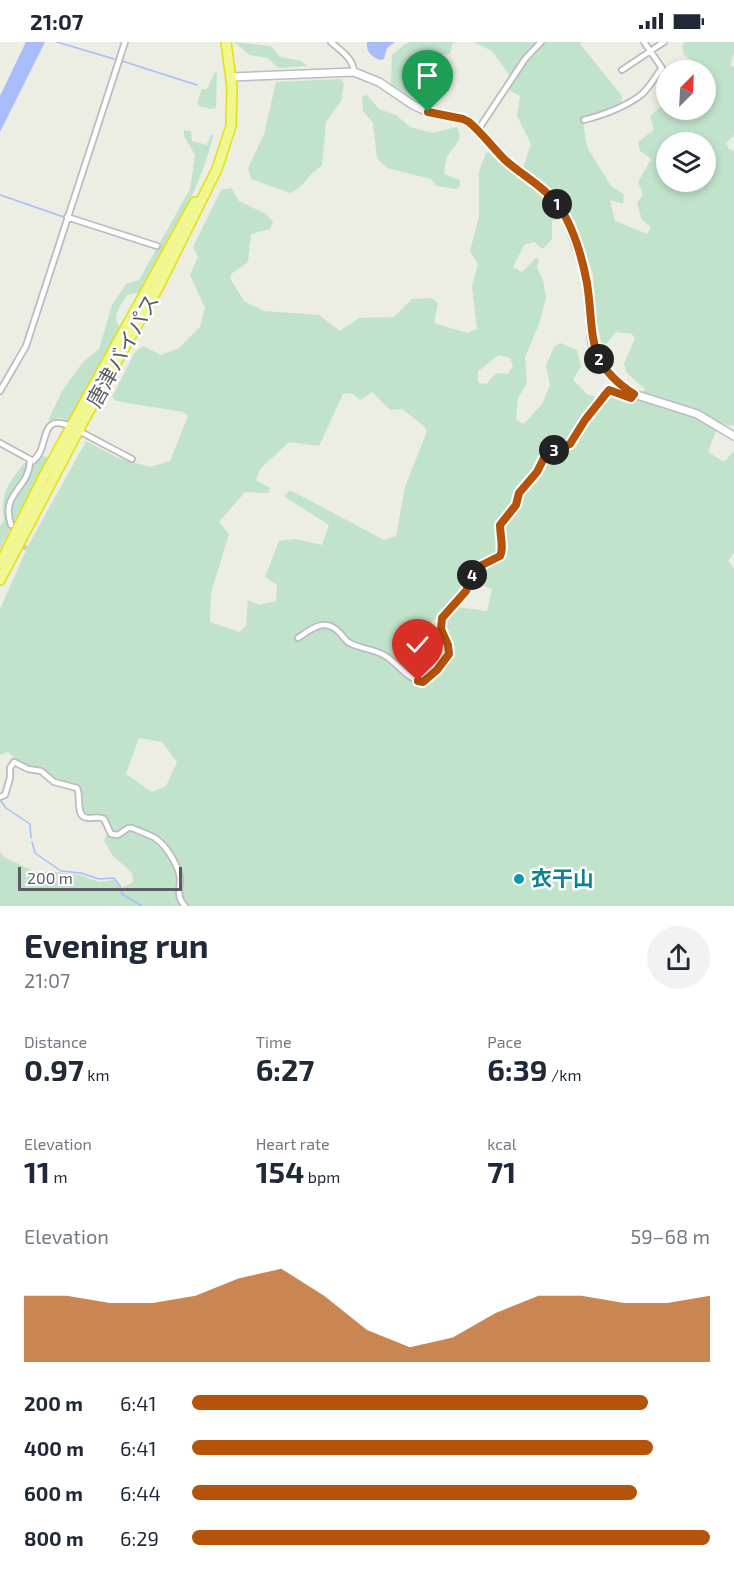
<!DOCTYPE html>
<html lang="en">
<head>
<meta charset="utf-8">
<style>
  :root { --surface:#fff; --page:#f2f2f3; --text:#1f2937; --muted:#747a83; --accent:#b45309 }
  body { margin:0; font-family:"Exo 2","Noto Sans JP",sans-serif; background:var(--page); color:var(--text); height:100vh; display:flex; flex-direction:column; font-size:22px; white-space:nowrap }
  * { box-sizing:border-box; margin:0 }
  p { font-size:20px; color:var(--muted) }
  .icon { flex:none; width:33px; height:33px; fill:none; stroke:currentColor; stroke-width:2; stroke-linecap:round; stroke-linejoin:round }
  .map { position:relative; height:864px; overflow:hidden }
  .sheet { display:flex; flex-direction:column; background:var(--surface); flex:1 }
  .sheet>* { flex:none }
  .needle { width:39px; rotate:24deg }
  .buttons { position:absolute; left:656px; top:18px; display:grid; gap:12px }
  .buttons a { display:grid; place-items:center; width:60px; height:60px; border-radius:50%; background:var(--surface); box-shadow:0 3px 9px #0003; font-size:30px }
  .scale { position:absolute; left:18px; bottom:15px; width:164px; box-sizing:border-box; padding-left:6px; border:3px solid #5b5c63; border-top:0; font-size:16px; line-height:21px; white-space:nowrap; color:#5b5c63; -webkit-text-stroke:4px #fff; paint-order:stroke }
  .pin { position:absolute; display:grid; place-items:center; width:51px; height:51px; color:#fff; margin:-62px -26px; border-radius:50% 50% 50% 0; rotate:-45deg; box-shadow:0 0 6px #0007 }
  .pin .icon { rotate:45deg }
  .km { position:absolute; width:30px; height:30px; margin:-15px; border-radius:50%; background:#222; color:#fff; font-size:16px; line-height:30px; text-align:center }
  .round { display:grid; place-items:center; flex:none; width:63px; height:63px; border-radius:32px; background:var(--page) }
  .headline { display:flex; align-items:center; justify-content:space-between; height:102px; padding:0 24px }
  h1 { font-size:33px; font-weight:700; line-height:45px }
  .stats { display:grid; grid-template-columns:repeat(3,1fr); gap:9px; height:102px; padding:6px 24px }
  .stats div { display:grid; align-content:center }
  .stats b { font-size:30px; font-weight:700 }
  .stats small { font-size:16px; font-weight:400 }
  .stats p { font-size:16px }
  .chart { height:168px; padding:12px 24px }
  .chart p { display:flex; justify-content:space-between }
  .chart svg { width:100%; height:108px; margin-top:6px; fill:var(--accent); opacity:.7 }
  ul { padding:0 24px; list-style:none; font-size:20px }
  li { display:grid; grid-template-columns:96px 72px 1fr; align-items:center; height:45px }
  li i { height:15px; border-radius:8px; background:var(--accent) }
  .status { display:flex; justify-content:space-between; align-items:center; height:42px; padding:0 30px; background:var(--surface); direction:ltr }
  .status svg { height:16px; fill:currentColor }
  .map>svg:first-child { display:block }
</style>
</head>
<body>
<div class="status"><b>21:07</b><svg viewBox="0 0 49 12"><path d="M0 12V9h3v3zM5 12V6h3v6zM10 12V3h3v9zM15 12V0h3v12zM26 1h20v11H26zM47 4h2v5h-2z"/></svg></div>
<div class="map">
<svg width="734" height="864" viewBox="0 0 734 864">
  <rect width="100%" height="100%" fill="#ecede3"/>
  <path fill="#c1e3cc" fill-rule="evenodd" d="M 234,0 L 271,4 L 280,15 L 301,19 L 308,24 L 278,26 L 268,16 L 250,13 Z
    M 410,0 L 456,0 L 452,2 L 450,12 L 428,15 L 415,34 L 415,47 L 427,57 L 423,62 L 391,42 L 392,13 L 405,2 Z
    M 473,0 L 582,0 L 580,2 L 622,54 L 621,62 L 583,79 L 587,105 L 611,144 L 624,152 L 623,162 L 610,158 L 615,179 L 647,192 L 651,185 L 642,178 L 637,161 L 643,153 L 638,140 L 651,117 L 640,109 L 638,100 L 654,88 L 650,74 L 666,60 L 666,68 L 705,68 L 705,29 L 684,13 L 682,4 L 685,0 L 734,0 L 734,10 L 730,23 L 734,25 L 734,93 L 726,101 L 729,107 L 734,109 L 734,383 L 730,384 L 719,380 L 708,410 L 724,420 L 734,409 L 734,511 L 728,519 L 734,527 L 734,864 L 0,864 L 0,810 L 4,815 L 35,830 L 56,830 L 80,833 L 99,840 L 114,838 L 121,846 L 133,840 L 132,831 L 113,814 L 104,799 L 107,792 L 110,793 L 109,780 L 103,774 L 88,775 L 81,768 L 75,749 L 53,742 L 40,729 L 26,727 L 8,710 L 0,713 L 0,567 L 28,504 L 86,399 L 118,416 L 150,425 L 170,419 L 188,374 L 183,370 L 116,359 L 112,355 L 135,310 L 143,304 L 161,313 L 179,306 L 200,285 L 205,266 L 190,233 L 198,215 L 193,205 L 221,148 L 231,146 L 239,159 L 266,172 L 273,180 L 270,187 L 251,192 L 248,220 L 231,232 L 231,238 L 244,259 L 264,269 L 319,273 L 340,289 L 359,276 L 394,275 L 412,257 L 431,256 L 438,261 L 434,281 L 467,291 L 477,287 L 472,245 L 478,222 L 470,209 L 479,174 L 479,129 L 486,111 L 491,110 L 514,131 L 523,126 L 531,102 L 517,74 L 520,54 L 510,49 L 510,34 L 492,9 ZM 666,100 L 705,100 L 705,140 L 666,140 ZM 574,177 L 593,232 L 594,268 L 601,300 L 606,302 L 616,290 L 632,292 L 635,297 L 624,321 L 627,331 L 645,347 L 635,358 L 614,348 L 605,356 L 588,353 L 573,338 L 581,324 L 577,308 L 560,301 L 554,305 L 546,324 L 550,343 L 542,362 L 524,382 L 516,378 L 518,356 L 527,341 L 525,315 L 539,282 L 546,256 L 543,238 L 537,226 L 539,217 L 536,216 L 522,230 L 513,225 L 524,203 L 534,200 L 543,207 L 552,197 L 552,178 ZM 499,313 L 510,316 L 513,324 L 508,332 L 497,331 L 490,337 L 487,342 L 478,341 L 478,329 ZM 372,350 L 390,368 L 402,367 L 424,384 L 427,389 L 405,445 L 396,494 L 384,498 L 290,448 L 284,454 L 329,483 L 322,503 L 295,497 L 279,499 L 265,535 L 277,543 L 276,559 L 259,563 L 248,558 L 246,584 L 239,590 L 210,580 L 211,551 L 229,492 L 219,480 L 245,450 L 268,451 L 270,446 L 256,438 L 260,427 L 289,400 L 319,404 L 343,352 L 351,351 L 361,358 ZM 468,538 L 492,547 L 487,569 L 456,565 L 439,583 L 440,589 L 429,611 L 420,612 L 418,599 L 423,598 L 432,579 C 447,574 462,552 468,538 ZM 139,696 L 162,700 L 177,720 L 166,744 L 152,750 L 126,732 Z
    M 215,30 L 217,31 L 216,66 L 210,67 L 199,64 L 197,60 L 202,47 L 207,47 Z
    M 340,37 L 344,41 L 341,59 L 326,80 L 322,124 C 307,132 306,144 290,151 L 251,137 L 248,126 L 264,92 L 276,40 Z
    M 367,53 L 379,67 L 396,73 L 410,85 L 433,91 L 457,85 C 464,98 455,102 449,112 C 445,117 445,126 444,132 L 460,138 L 460,144 L 456,147 L 436,144 L 431,137 L 387,126 L 377,116 L 373,81 L 363,69 L 362,54 Z
    M 184,88 L 191,89 L 192,99 L 207,103 L 211,93 L 214,92 C 199,150 170,198 141,250 L 127,253 C 120,265 110,275 121,286 L 70,379 L 58,376 L 48,379 L 62,349 L 83,320 L 99,307 L 112,263 L 126,242 L 139,238 L 190,147 L 195,113 L 184,94 Z
    M 42,414 L 49,415 L 0,507 L 0,484 L 4,478 C 0,450 9,441 25,420 L 35,423 Z"/>
  <path fill="#a7bcf9" d="M 26,0 L 45,0 L 0,90 L 0,54 Z
    M 367,0 L 395,0 L 387,6 L 384,17 L 380,18 C 371,14 366,10 367,0 Z"/>
  <g fill="none" stroke-linecap="round" stroke-linejoin="round">
    <path stroke="#a7bcf9" stroke-width="1.5" d="M 57,0 L 114,17
      M 122,19 L 197,43
      M 0,153 L 64,175
      M 0,758 L 6,766 L 30,782 L 31,796
      M 32,800 L 35,811 L 61,829 L 81,831 L 99,837 L 114,836 L 120,844 L 122,852 L 142,864"/>
    <path stroke="#c8c9c3" stroke-width="4.5" stroke-dasharray="4.5 2" stroke-linecap="butt" d="M 20,499 L 26,507"/>
    <g stroke="#bbbbc1" stroke-width="8">
      <path id="street" d="M 331,0 C 341,9 353,16 354,30
        M 622,28 L 664,0
        M 584,78 C 603,73 625,65 641,53 C 649,46 655,35 662,26 L 644,0
        M 478,88 L 525,17 L 541,0
        M 67,175 L 157,204
        M 0,349 L 26,304 L 125,0
        M 79,389 L 132,417
        M 0,401 L 33,419 C 51,405 37,369 72,385
        M 11,483 C 0,450 30,447 30,418
        M 298,596 C 311,587 325,575 339,590 C 343,594 344,597 348,600 C 360,607 373,607 384,613 C 398,621 406,637 423,640 C 430,631 445,626 449,613 C 452,601 440,593 440,582 C 441,572 457,561 463,553 C 469,545 469,534 475,528 C 481,521 493,518 500,515 C 504,507 500,492 500,483 L 516,463 L 519,451 L 537,430 L 546,412 L 570,402 L 585,378 L 609,348 L 631,355 L 634,352
        M 0,755 L 5,753 L 10,736 L 10,726 L 14,720 L 28,727 L 41,729 L 54,740 L 77,746 C 81,753 76,771 84,775 C 90,778 97,773 104,777 L 111,792 L 118,793 L 128,786 L 132,786 C 139,789 148,792 155,796 C 166,803 179,824 180,837 C 180,848 176,855 185,864"/>
    </g>
    <g stroke="#bcbcc4" stroke-width="10">
      <path id="secondary" d="M 231,35 L 354,30 L 379,40 L 413,63 L 428,70 L 454,74 L 469,80 L 502,115 L 544,148 L 559,164 L 567,178 L 582,221 L 587,241 L 592,301 L 600,320 L 611,333 L 634,352 L 697,372 L 734,394"/>
    </g>
    <g stroke="#e2e10e" stroke-width="12">
      <path id="highway" d="M 0,522 L 44,434 L 195,160
        M 0,538 L 84,378 L 159,244 L 217,127 L 231,84 L 232,45 L 226,0"/>
    </g>
    <use href="#street" stroke="#fff" stroke-width="4.5"/>
    <use href="#secondary" stroke="#fff" stroke-width="7"/>
    <use href="#highway" stroke="#f1f691" stroke-width="9"/>
  </g>
  <g fill="none" stroke-linecap="round" stroke-linejoin="round">
    <g stroke="#fff" stroke-width="12">
      <path id="route" d="M 418,639 L 423,640 L 437,628 L 449,612 L 448,603 L 441,587 L 442,576 L 466,549 L 474,529 L 478,525 L 500,514 C 504,507 500,492 500,483 L 516,463 L 519,451 L 537,430 L 546,412 L 570,402 L 585,378 L 609,348 L 631,356 L 634,352 C 584,320 595,292 587,241 C 583,220 576,195 566,176 C 552,148 526,137 504,117 C 492,105 482,91 469,80 L 463,77 L 428,70"/>
    </g>
    <use href="#route" stroke="#b45309" stroke-width="8"/>
  </g>
  <circle fill="#0f9aa8" stroke="#fff" stroke-width="2" cx="519" cy="837" r="6"/>
  <g text-anchor="middle" stroke-width="5" stroke-linejoin="round" paint-order="stroke">
    <g font-size="21" fill="#5b5c63" stroke="#fff">
      <text transform="translate(123 309) rotate(-61)" y="7">唐津バイパス</text>
    </g>
    <g font-size="21" font-weight="bold" fill="#0d838f" stroke="#fff" text-anchor="start">
      <text x="531" y="844">衣干山</text>
    </g>
  </g>
</svg>
<div class="buttons">
<a><svg class="needle" viewBox="-14 -14 28 28"><path d="M0-13l5 13h-10z" fill="#e53935"/><path d="M0 13l5-13h-10z" fill="#747a83"/></svg></a>
<a><svg class="icon" aria-label="layers" viewBox="0 0 24 24"><path d="M12 4l9 5-9 5-9-5zM3 14l9 5 9-5"/></svg></a>
</div>
<div class="scale">200 m</div>
<div class="pin" style="left:428px;top:70px;background:#1e9e55"><svg class="icon" aria-label="arrive" viewBox="0 0 24 24"><path d="M6 21V4h12l-3 4 3 4H6"/></svg></div>
<div class="pin" style="left:418px;top:639px;background:#d93025"><svg class="icon" aria-label="check" viewBox="0 0 24 24"><path d="M5 12l5 5 9-10"/></svg></div>
<b class="km" style="left:557px;top:162px">1</b>
<b class="km" style="left:599px;top:317px">2</b>
<b class="km" style="left:554px;top:408px">3</b>
<b class="km" style="left:472px;top:533px">4</b>
</div>
<section class="sheet">
<div class="headline"><div><h1>Evening run</h1><p>21:07</p></div><a class="round"><svg class="icon" aria-label="share" viewBox="0 0 24 24"><path d="M12 15V3M7 8l5-5 5 5M5 13v7h14v-7"/></svg></a></div>
<div class="stats">
<div><p>Distance</p><b>0.97<small> km</small></b></div>
<div><p>Time</p><b>6:27</b></div>
<div><p>Pace</p><b>6:39<small> /km</small></b></div>
</div>
<div class="stats">
<div><p>Elevation</p><b>11<small> m</small></b></div>
<div><p>Heart rate</p><b>154<small> bpm</small></b></div>
<div><p>kcal</p><b>71</b></div>
</div>
<div class="chart"><p><span>Elevation</span>59–68 m</p>
<svg viewBox="0 0 160 44" preserveAspectRatio="none"><path d="M0 44V17L10 17L20 20L30 20L40 17L50 10L60 6L70 17L80 31L90 38L100 34L110 24L120 17L130 17L140 20L150 20L160 17V44z"/></svg>
</div>
<ul>
<li><b>200 m</b>6:41<i style="width:88%"></i></li>
<li><b>400 m</b>6:41<i style="width:89%"></i></li>
<li><b>600 m</b>6:44<i style="width:86%"></i></li>
<li><b>800 m</b>6:29<i style="width:100%"></i></li>
</ul>
</section>
</body>
</html>
